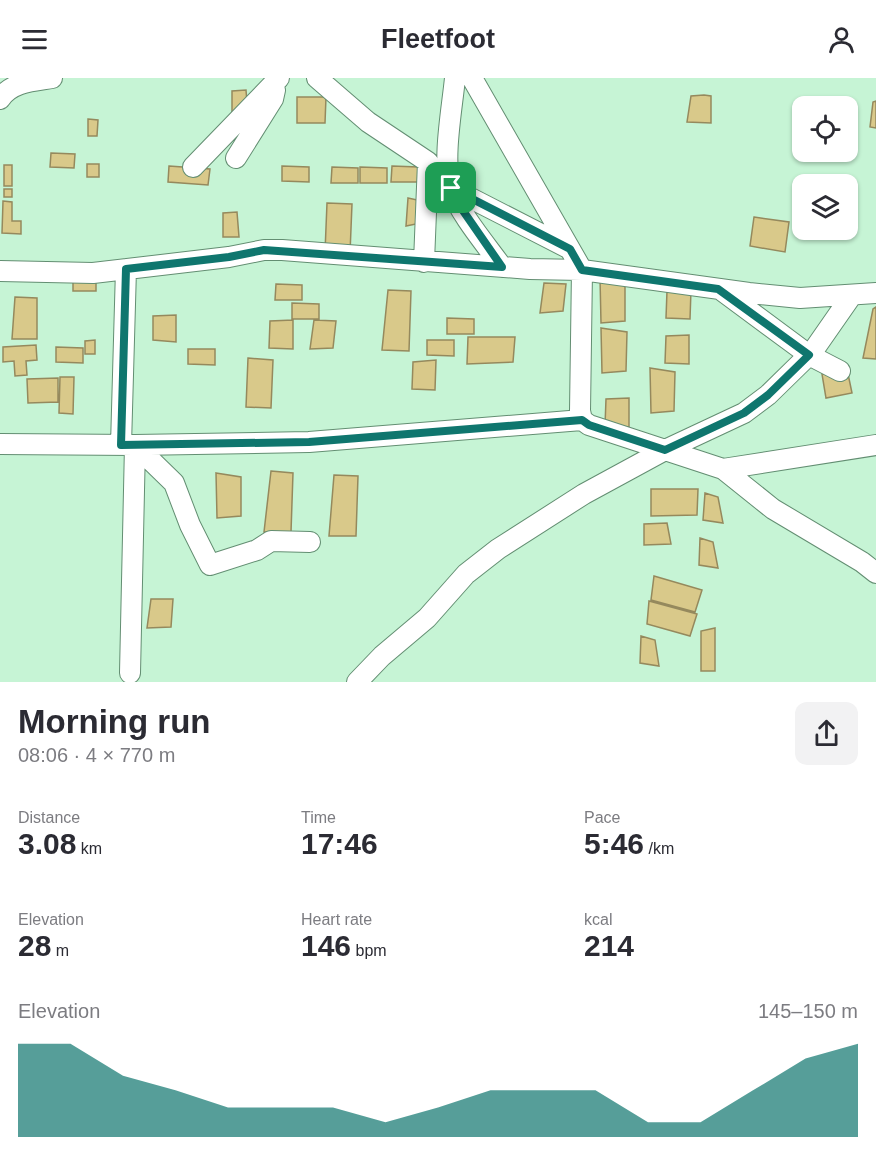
<!DOCTYPE html>
<html lang="en">
<head>
<meta charset="utf-8">
<style>
  :root { --surface:#fff; --page:#f2f2f3; --text:#2b2b33; --muted:#7c7c81; --accent:#0f766e }
  body { margin:0; font-family:Helvetica,sans-serif; background:var(--page); color:var(--text); height:100vh; display:flex; flex-direction:column; font-size:22px; white-space:nowrap }
  * { box-sizing:border-box; margin:0 }
  p { font-size:20px; color:var(--muted) }
  .icon { flex:none; width:33px; height:33px; fill:none; stroke:currentColor; stroke-width:2; stroke-linecap:round; stroke-linejoin:round }
  .map { position:relative; height:604px; overflow:hidden }
  .panel { display:flex; flex-direction:column; background:var(--surface); flex:1 }
  .panel>* { flex:none }
  .tools { position:absolute; left:792px; top:18px; display:grid; gap:12px }
  .tools a { display:grid; place-items:center; width:66px; height:66px; border-radius:12px; background:var(--surface); box-shadow:0 2px 4px #0004; font-size:30px }
  .pin { position:absolute; display:grid; place-items:center; width:51px; height:51px; color:#fff; margin:-26px; border-radius:12px; box-shadow:0 3px 9px #0006 }
  .round { display:grid; place-items:center; flex:none; width:63px; height:63px; border-radius:12px; background:var(--page) }
  .summary { display:flex; align-items:center; justify-content:space-between; height:102px; padding:0 18px }
  h1 { font-size:33px; font-weight:700; line-height:45px }
  .metrics { display:grid; grid-template-columns:repeat(3,1fr); gap:9px; height:102px; padding:6px 18px }
  .metrics div { display:grid; align-content:center }
  .metrics b { font-size:30px; font-weight:700 }
  .metrics small { font-size:16px; font-weight:400 }
  .metrics p { font-size:16px }
  .chart { height:168px; padding:12px 18px }
  .chart p { display:flex; justify-content:space-between }
  .chart svg { width:100%; height:108px; margin-top:6px; fill:var(--accent); opacity:.7 }
  header { display:flex; justify-content:space-between; align-items:center; height:78px; padding:0 18px; background:var(--surface); font-size:27px; font-weight:700 }
  .map>svg:first-child { display:block }
</style>
</head>
<body>
<header><svg class="icon" aria-label="menu" viewBox="0 0 24 24"><path d="M4 6h16M4 12h16M4 18h16"/></svg>Fleetfoot<svg class="icon" aria-label="person" viewBox="0 0 24 24"><circle cx="12" cy="8" r="4"/><path d="M4 21q1-7 8-7t8 7"/></svg></header>
<div class="map">
<svg width="876" height="604" viewBox="0 0 876 604">
  <rect width="100%" height="100%" fill="#c6f4d5"/>
  <path fill="#d9c98a" stroke="#95895d" stroke-width="1.5" d="M 246,12 L 248,37 L 232,37 L 232,13 Z
    M 704,17 L 711,18 L 711,45 L 687,44 L 691,18 Z
    M 297,19 L 326,19 L 325,45 L 297,45 Z
    M 876,23 L 876,50 L 870,49 L 873,24 Z
    M 88,41 L 98,42 L 97,58 L 88,58 Z
    M 51,75 L 75,76 L 74,90 L 50,89 Z
    M 87,86 L 99,86 L 99,99 L 87,99 Z
    M 4,87 L 12,87 L 12,108 L 4,108 Z
    M 169,88 L 210,91 L 208,107 L 168,104 Z
    M 282,88 L 309,89 L 309,104 L 282,103 Z
    M 392,88 L 418,89 L 418,104 L 391,104 Z
    M 332,89 L 358,90 L 358,105 L 331,105 Z
    M 360,89 L 387,90 L 387,105 L 360,105 Z
    M 4,111 L 12,111 L 12,119 L 4,119 Z
    M 408,120 L 422,123 L 421,145 L 406,148 Z
    M 3,123 L 12,124 L 12,143 L 21,143 L 21,156 L 2,155 Z
    M 327,125 L 352,126 L 350,175 L 325,174 Z
    M 237,134 L 239,159 L 223,159 L 223,135 Z
    M 754,139 L 789,144 L 785,174 L 750,168 Z
    M 600,200 L 625,204 L 625,243 L 601,245 Z
    M 73,201 L 96,201 L 96,213 L 73,213 Z
    M 544,205 L 566,206 L 563,233 L 540,235 Z
    M 276,206 L 302,207 L 302,222 L 275,222 Z
    M 388,212 L 411,213 L 409,273 L 382,272 Z
    M 691,212 L 690,241 L 666,240 L 667,213 Z
    M 15,219 L 37,220 L 37,261 L 12,261 Z
    M 292,225 L 319,226 L 319,241 L 292,241 Z
    M 876,229 L 876,281 L 863,280 L 873,231 Z
    M 176,237 L 176,264 L 153,262 L 153,238 Z
    M 447,240 L 474,241 L 474,256 L 447,256 Z
    M 293,242 L 293,271 L 269,270 L 270,243 Z
    M 314,242 L 336,243 L 333,270 L 310,271 Z
    M 601,250 L 627,254 L 626,293 L 602,295 Z
    M 689,257 L 689,286 L 665,285 L 666,258 Z
    M 468,259 L 515,259 L 513,284 L 467,286 Z
    M 95,262 L 95,276 L 85,276 L 85,263 Z
    M 427,262 L 454,262 L 454,278 L 427,277 Z
    M 36,267 L 37,282 L 26,283 L 27,297 L 15,298 L 14,283 L 3,284 L 3,269 Z
    M 56,269 L 83,270 L 83,285 L 56,284 Z
    M 188,271 L 215,271 L 215,287 L 188,286 Z
    M 248,280 L 273,282 L 271,330 L 246,329 Z
    M 436,282 L 435,312 L 412,311 L 413,284 Z
    M 650,290 L 675,294 L 674,333 L 651,335 Z
    M 847,291 L 852,315 L 826,320 L 822,296 Z
    M 60,299 L 74,299 L 73,336 L 59,335 Z
    M 58,300 L 58,324 L 28,325 L 27,301 Z
    M 629,320 L 629,349 L 605,348 L 606,321 Z
    M 271,393 L 293,395 L 291,454 L 264,454 Z
    M 216,395 L 241,399 L 241,438 L 217,440 Z
    M 334,397 L 358,398 L 356,458 L 329,458 Z
    M 651,411 L 698,411 L 697,437 L 651,438 Z
    M 705,415 L 718,419 L 723,445 L 703,442 Z
    M 667,445 L 671,466 L 644,467 L 644,446 Z
    M 700,460 L 713,464 L 718,490 L 699,487 Z
    M 654,498 L 702,512 L 695,534 L 651,522 Z
    M 151,521 L 173,521 L 171,549 L 147,550 Z
    M 649,523 L 697,536 L 690,558 L 647,546 Z
    M 715,550 L 715,593 L 701,593 L 701,553 Z
    M 641,558 L 655,562 L 659,588 L 640,585 Z"/>
  <g fill="none" stroke-linecap="round" stroke-linejoin="round">
    <g stroke="#638e72" stroke-width="22">
      <path id="minor" d="M 317,0 L 368,44 L 428,84 L 424,184
        M 455,0 C 452,31 442,83 451,111 C 459,135 487,168 502,189
        M 472,0 L 582,192 L 580,333 L 582,342 L 589,347 L 723,391 L 773,431 L 862,484 L 876,495
        M 0,21 C 11,4 33,3 52,0
        M 236,80 L 273,21 L 275,12
        M 193,89 L 279,0
        M 451,110 L 570,171
        M 0,193 L 93,195 L 229,179 L 264,172 L 282,172 L 530,191 L 582,192 L 749,215 L 800,220 L 876,215
        M 721,212 L 809,277 L 840,293
        M 0,366 L 135,367 L 309,364 L 582,342
        M 121,367 L 126,191
        M 135,367 L 174,405 L 190,447 L 210,487 L 257,472 L 271,463 L 310,464
        M 723,391 L 876,367
        M 130,595 L 135,367
        M 357,604 L 382,578 L 427,540 L 466,496 L 498,471 L 584,416 L 665,372 L 744,335 L 768,317 L 813,273 L 852,217"/>
    </g>
    <use href="#minor" stroke="#fff" stroke-width="20"/>
  </g>
  <g fill="none" stroke-linecap="round" stroke-linejoin="round">
    <g stroke="#fff" stroke-width="12">
      <path id="route" d="M 451,110 L 570,171 L 582,192 L 718,211 L 809,277 L 768,317 L 744,335 L 665,372 L 589,347 L 582,342 L 309,364 L 121,367 L 126,191 L 229,179 L 264,172 L 502,189 L 457,124 Z"/>
    </g>
    <use href="#route" stroke="#0f766e" stroke-width="8"/>
  </g>
</svg>
<div class="tools">
<a><svg class="icon" aria-label="locate" viewBox="0 0 24 24"><circle cx="12" cy="12" r="6"/><path d="M12 2v4M12 18v4M2 12h4M18 12h4"/></svg></a>
<a><svg class="icon" aria-label="layers" viewBox="0 0 24 24"><path d="M12 4l9 5-9 5-9-5zM3 14l9 5 9-5"/></svg></a>
</div>
<div class="pin" style="left:451px;top:110px;background:#1e9e55"><svg class="icon" aria-label="arrive" viewBox="0 0 24 24"><path d="M6 21V4h12l-3 4 3 4H6"/></svg></div>
</div>
<section class="panel">
<div class="summary"><div><h1>Morning run</h1><p>08:06 · 4 × 770 m</p></div><a class="round"><svg class="icon" aria-label="share" viewBox="0 0 24 24"><path d="M12 15V3M7 8l5-5 5 5M5 13v7h14v-7"/></svg></a></div>
<div class="metrics">
<div><p>Distance</p><b>3.08<small> km</small></b></div>
<div><p>Time</p><b>17:46</b></div>
<div><p>Pace</p><b>5:46<small> /km</small></b></div>
</div>
<div class="metrics">
<div><p>Elevation</p><b>28<small> m</small></b></div>
<div><p>Heart rate</p><b>146<small> bpm</small></b></div>
<div><p>kcal</p><b>214</b></div>
</div>
<div class="chart"><p><span>Elevation</span>145–150 m</p>
<svg viewBox="0 0 160 44" preserveAspectRatio="none"><path d="M0 44V6L10 6L20 19L30 25L40 32L50 32L60 32L70 38L80 32L90 25L100 25L110 25L120 38L130 38L140 25L150 12L160 6V44z"/></svg>
</div>
</section>
</body>
</html>
